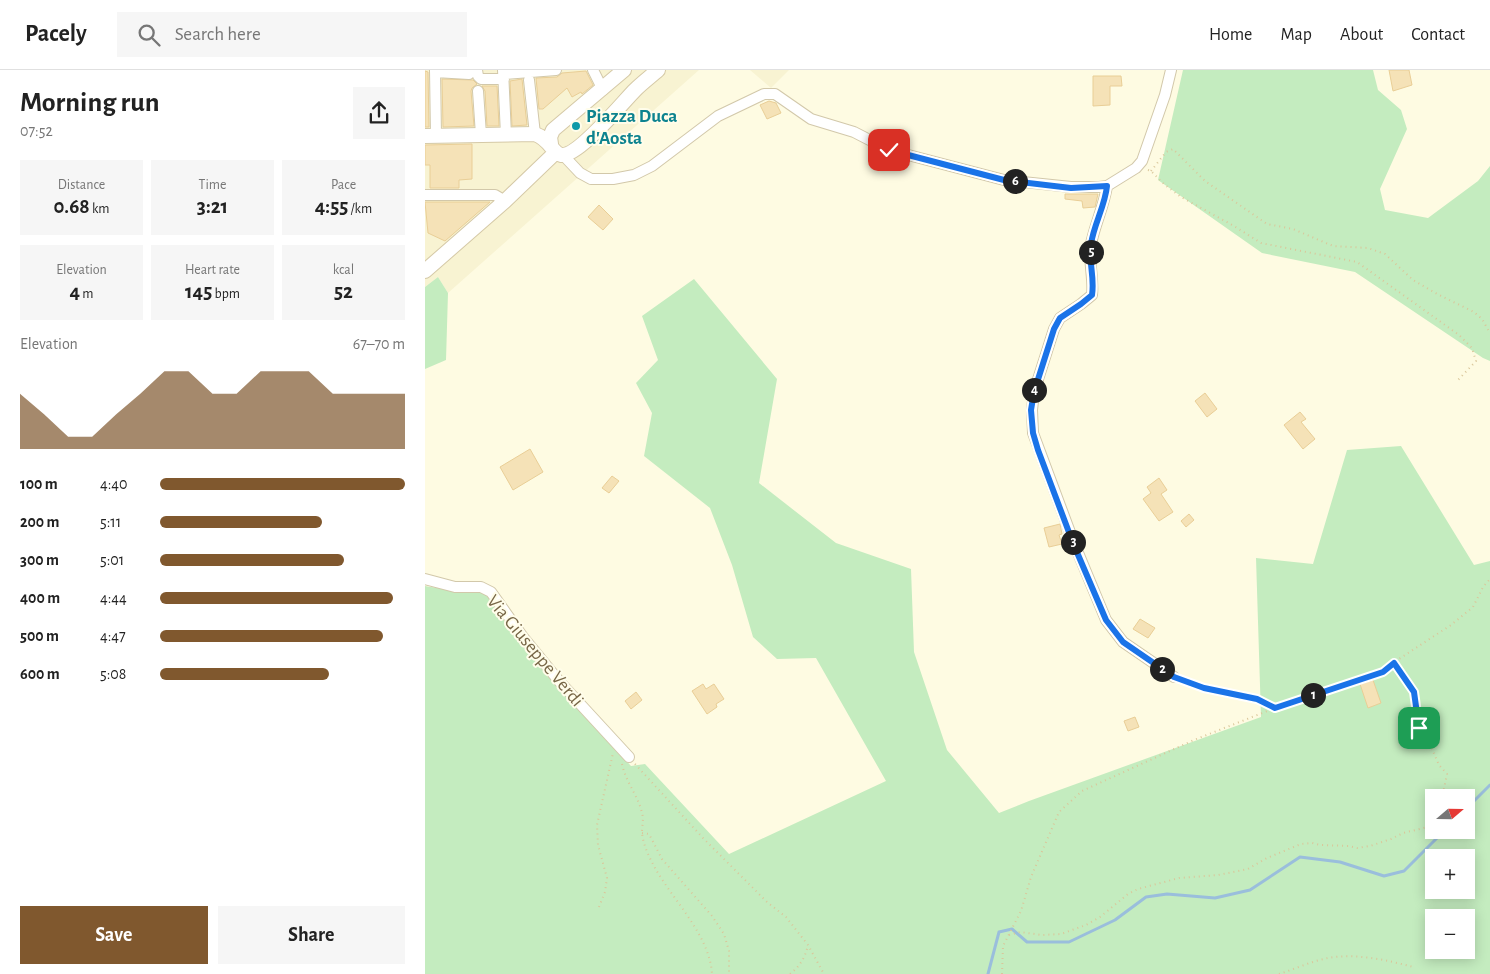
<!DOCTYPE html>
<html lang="en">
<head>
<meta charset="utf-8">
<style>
  :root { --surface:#fff; --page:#f6f6f6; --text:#222; --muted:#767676; --line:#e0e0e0; --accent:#80582e }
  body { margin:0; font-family:"Alegreya Sans",sans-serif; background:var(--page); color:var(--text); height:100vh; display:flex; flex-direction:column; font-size:19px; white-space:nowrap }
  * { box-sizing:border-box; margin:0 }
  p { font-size:16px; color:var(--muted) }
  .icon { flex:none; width:28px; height:28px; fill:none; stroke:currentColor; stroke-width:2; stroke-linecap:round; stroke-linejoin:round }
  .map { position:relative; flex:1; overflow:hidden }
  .details { display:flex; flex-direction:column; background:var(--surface); width:425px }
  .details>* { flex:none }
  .needle { width:32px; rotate:70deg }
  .tools { position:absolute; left:1000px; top:719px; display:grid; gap:10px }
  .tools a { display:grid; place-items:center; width:50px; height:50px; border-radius:0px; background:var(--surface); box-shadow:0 2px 12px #0003; font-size:25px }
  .pin { position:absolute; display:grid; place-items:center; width:42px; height:42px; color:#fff; margin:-21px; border-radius:10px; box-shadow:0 2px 8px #0006 }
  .km { position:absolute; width:25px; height:25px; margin:-12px; border-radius:50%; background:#222; color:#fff; font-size:14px; line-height:25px; text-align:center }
  .round { display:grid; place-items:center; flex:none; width:52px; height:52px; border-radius:0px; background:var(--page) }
  .overview { display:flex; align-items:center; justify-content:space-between; height:85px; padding:0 20px }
  h1 { font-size:28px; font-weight:600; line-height:38px }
  .metrics { display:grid; grid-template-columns:repeat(3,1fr); gap:8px; height:85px; padding:5px 20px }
  .metrics div { display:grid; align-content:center; border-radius:0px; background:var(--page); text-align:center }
  .metrics b { font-size:21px; font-weight:600 }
  .metrics small { font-size:14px; font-weight:400 }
  .metrics p { font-size:14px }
  .chart { height:140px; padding:10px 20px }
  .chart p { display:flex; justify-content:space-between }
  .chart svg { width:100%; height:90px; margin-top:5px; fill:var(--accent); opacity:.7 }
  .cta { display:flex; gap:10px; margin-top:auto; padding:10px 20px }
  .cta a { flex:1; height:58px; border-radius:0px; background:var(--accent); color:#fff; font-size:20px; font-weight:600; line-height:58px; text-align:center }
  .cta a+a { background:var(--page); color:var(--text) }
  ul { padding:0 20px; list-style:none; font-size:16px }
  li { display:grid; grid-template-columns:80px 60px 1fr; align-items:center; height:38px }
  li i { height:12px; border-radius:6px; background:var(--accent) }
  header { display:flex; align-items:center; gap:30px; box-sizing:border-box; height:70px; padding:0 25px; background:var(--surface); border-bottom:1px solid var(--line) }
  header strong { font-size:24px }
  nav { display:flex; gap:28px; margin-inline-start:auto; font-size:18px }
  .search { width:350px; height:45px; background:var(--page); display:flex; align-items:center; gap:12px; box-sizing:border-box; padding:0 18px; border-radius:0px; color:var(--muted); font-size:19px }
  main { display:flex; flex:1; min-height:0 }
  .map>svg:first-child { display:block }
</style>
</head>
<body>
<header>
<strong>Pacely</strong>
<div class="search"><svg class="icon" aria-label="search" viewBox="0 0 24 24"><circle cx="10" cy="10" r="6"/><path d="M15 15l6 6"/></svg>Search here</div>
<nav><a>Home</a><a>Map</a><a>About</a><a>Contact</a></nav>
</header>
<main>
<section class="details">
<div class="overview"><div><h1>Morning run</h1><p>07:52</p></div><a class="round"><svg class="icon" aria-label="share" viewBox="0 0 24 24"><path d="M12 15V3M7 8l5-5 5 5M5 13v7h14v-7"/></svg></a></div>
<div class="metrics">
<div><p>Distance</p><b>0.68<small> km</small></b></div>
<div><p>Time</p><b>3:21</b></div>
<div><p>Pace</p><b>4:55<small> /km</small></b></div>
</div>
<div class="metrics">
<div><p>Elevation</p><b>4<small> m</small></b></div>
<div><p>Heart rate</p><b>145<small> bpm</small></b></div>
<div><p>kcal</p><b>52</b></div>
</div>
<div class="chart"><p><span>Elevation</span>67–70 m</p>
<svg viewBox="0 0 160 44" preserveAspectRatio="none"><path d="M0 44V17L10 27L20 38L30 38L40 27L50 17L60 6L70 6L80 17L90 17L100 6L110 6L120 6L130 17L140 17L150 17L160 17V44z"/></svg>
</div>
<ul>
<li><b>100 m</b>4:40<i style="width:100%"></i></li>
<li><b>200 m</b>5:11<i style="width:66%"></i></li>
<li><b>300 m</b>5:01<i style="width:75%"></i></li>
<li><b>400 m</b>4:44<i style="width:95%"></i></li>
<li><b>500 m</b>4:47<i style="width:91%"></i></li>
<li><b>600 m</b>5:08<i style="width:69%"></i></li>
</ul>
<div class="cta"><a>Save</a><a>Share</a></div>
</section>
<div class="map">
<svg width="1065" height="904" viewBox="0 0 1065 904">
  <rect width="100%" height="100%" fill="#fefbe2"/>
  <path fill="#f8f3d2" d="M 0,0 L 274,0 L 23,223 L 13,207 L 0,217 Z
    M 325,0 L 364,0 L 346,18 Z"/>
  <path fill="#c4ecbf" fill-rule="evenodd" d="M 758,0 L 948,0 L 953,20 L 976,40 L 982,59 L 955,119 L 960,140 L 1003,148 L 1053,111 L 1065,96 L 1065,291 L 1058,288 L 930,202 L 837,183 L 733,110 Z
    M 13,207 L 23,223 L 21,290 L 0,299 L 0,217 Z
    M 269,209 L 352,309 L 334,413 L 411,473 L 486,499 L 489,582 L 522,680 L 574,743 L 604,731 L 836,647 L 831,488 L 888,494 L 922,380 L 976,376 L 1049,495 L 1065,491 L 1065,904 L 0,904 L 0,516 C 20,521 44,514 63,524 L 111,591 L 206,696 L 220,694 L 304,784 L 461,711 L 391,588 L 352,589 L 328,567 L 307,495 L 285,438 L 219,386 L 227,343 L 211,313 L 233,290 L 217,246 ZM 1009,728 L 1041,728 L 1041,760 L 1009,760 ZM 1009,788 L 1041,788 L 1041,820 L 1009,820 ZM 1009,848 L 1041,848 L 1041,880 L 1009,880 Z"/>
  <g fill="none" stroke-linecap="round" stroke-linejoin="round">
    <path stroke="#9abedc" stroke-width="3" d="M 1041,739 L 1065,715
      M 563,904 L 574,862 L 587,859 L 602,872 L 644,872 L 690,850 L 721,827 L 742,824 L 790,828 L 825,820 L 875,787 L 915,792 L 959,806 L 979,801 L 1020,760"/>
  </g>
  <path fill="#f5e2b7" stroke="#e9ce96" d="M 964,0 L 984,0 L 987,15 L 968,21 Z
    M 0,1 L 3,2 L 4,57 L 0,57 Z
    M 161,1 L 168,15 L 157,24 L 156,22 L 147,27 L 142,18 L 118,39 L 114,39 L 111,8 L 132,7 L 137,3 Z
    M 668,6 L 696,6 L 697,16 L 685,16 L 685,35 L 668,36 Z
    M 17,9 L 48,10 L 52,14 L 47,18 L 46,21 L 49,56 L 18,57 Z
    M 97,9 L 102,55 L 87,56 L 85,11 Z
    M 57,16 L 72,16 L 74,56 L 62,56 L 60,21 Z
    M 344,31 L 351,33 L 356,43 L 342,49 L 335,35 Z
    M 47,74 L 47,109 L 34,110 L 34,118 L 5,118 L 5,95 L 0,95 L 0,75 Z
    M 640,124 L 673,124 L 670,137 L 658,138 L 657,131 L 640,129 Z
    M 0,132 L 65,132 L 20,171 L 3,163 Z
    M 174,135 L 188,149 L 178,160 L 163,147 Z
    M 780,323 L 792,339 L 782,347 L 770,331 Z
    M 875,342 L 881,349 L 876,352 L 890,369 L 878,379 L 859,355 Z
    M 105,379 L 118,402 L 88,420 L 75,397 Z
    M 187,406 L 194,411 L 184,423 L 177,418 Z
    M 734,408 L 742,420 L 736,424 L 748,442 L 734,451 L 718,429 L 726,423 L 722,417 Z
    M 764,444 L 769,450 L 761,457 L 756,451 Z
    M 635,454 L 637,464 L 634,465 L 637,474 L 624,477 L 619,458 Z
    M 715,549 L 730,558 L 723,568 L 708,559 Z
    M 948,610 L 956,633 L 943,638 L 935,614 Z
    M 278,614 L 281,619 L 289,614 L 299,629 L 291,634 L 292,637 L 282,644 L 267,621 Z
    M 211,622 L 217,630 L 206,639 L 200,631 Z
    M 710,647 L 714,657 L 703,661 L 699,651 Z"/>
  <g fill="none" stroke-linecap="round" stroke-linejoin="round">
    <g stroke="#d2c8aa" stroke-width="12">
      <path id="street" d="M 10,0 L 11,66
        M 52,0 L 53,6 L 56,9 L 79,9
        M 78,0 L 81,65
        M 168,0 L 178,20
        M 10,2 L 44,4
        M 79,4 L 131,0
        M 104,10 L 110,64
        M 53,21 L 56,65
        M 138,85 L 155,103 L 166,109 L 188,109 L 209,105 L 227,96 L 293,46 L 339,24 L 350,24 L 386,49 L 429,62 L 464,80 L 579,110 L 646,117 L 674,117 L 682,116 L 711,98 L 717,91 L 740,25 L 746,0
        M 682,116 C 679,136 670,154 666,174 C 663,191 669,208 667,225 L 656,234 L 635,248 L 629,259 L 609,322 L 607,340 L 608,363 L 649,473 L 681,550 L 698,572 L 749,607
        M 0,125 L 70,125 L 80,131
        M 0,509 L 30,517 L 56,517 L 66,522 L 98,567 L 134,611 L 204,687"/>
    </g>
    <g stroke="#d5c9a7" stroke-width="16">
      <path id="secondary" d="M 0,66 L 110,64 C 125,69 127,83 136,85 C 153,87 197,33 210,20 C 217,13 225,7 233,0
        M 126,74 L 125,67 L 128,60 L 199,0
        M 0,201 L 80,131 L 130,83"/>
    </g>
    <path stroke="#dac69a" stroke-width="2" stroke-dasharray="1 4" stroke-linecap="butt" d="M 723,100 L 726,101 L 740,115 L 756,127 L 809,156 L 836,173 L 932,192 L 1034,265 L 1047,278 L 1051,291 L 1033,310
      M 726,101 L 741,82 L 748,79 L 780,111 L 842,154 L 868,159 L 908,176 L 943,178 L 960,184 L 988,210 L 1012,224 L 1049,242 L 1057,249 L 1065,263
      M 969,593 L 989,622 L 995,658 L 1007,679 L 1014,695 L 1022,704 L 1017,728
      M 758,610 C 788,621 820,623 849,637
      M 197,694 C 201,713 213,725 217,743 C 219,749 217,756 217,762 C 218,775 224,787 230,798 C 248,830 285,866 287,904
      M 210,694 L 278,768 L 342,832 L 361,847 L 383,875 L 399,904
      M 217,763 L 224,764 L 237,789 L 287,846 L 299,864 L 304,881 L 304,904
      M 174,837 L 180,822 L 182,808 L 173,775 L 172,755 L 188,683
      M 584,865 L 595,862 L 617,865 L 636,864 L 661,855 L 675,847 L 703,824 L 713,819 L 754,808 L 793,805 L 823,799 L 842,788 L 876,774 L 887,773 L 895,775 L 924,776 L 932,778 L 945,776 L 966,769 L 978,763 L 1003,757 L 1009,748
      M 365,904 C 375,896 380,888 383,875
      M 577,904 L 578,876 L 596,841 L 606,807 L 634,742 L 657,721 L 769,670 L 850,638 L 958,602 L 974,589 L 1026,555 L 1048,537 L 1058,517 L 1065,509
      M 854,904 C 870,899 887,891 903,888 C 931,883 962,890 988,897"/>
    <use href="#street" stroke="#fff" stroke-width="10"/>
    <use href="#secondary" stroke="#fff" stroke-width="14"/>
  </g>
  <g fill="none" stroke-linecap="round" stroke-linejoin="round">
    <g stroke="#fff" stroke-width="10">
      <path id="route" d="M 464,80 L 579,110 L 646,118 L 682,116 C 680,136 669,154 666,174 C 663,191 670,207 667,225 L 656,234 L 635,248 L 629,259 L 609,322 L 606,340 L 608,363 L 613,380 L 648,473 L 681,550 L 698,572 L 749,607 L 779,618 L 832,629 L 850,638 L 958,602 L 969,593 L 989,622 L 994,658"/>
    </g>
    <use href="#route" stroke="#1a73e8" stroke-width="6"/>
  </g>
  <circle fill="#0f9aa8" stroke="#fffdea" stroke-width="2" cx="151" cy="56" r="5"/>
  <g text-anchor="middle" stroke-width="4" stroke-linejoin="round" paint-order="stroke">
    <g font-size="19" font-weight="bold" fill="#0d838f" stroke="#fffdea" text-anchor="start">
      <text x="161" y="52">Piazza Duca<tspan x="161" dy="22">d'Aosta</tspan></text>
    </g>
    <g font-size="19" fill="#776646" stroke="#fffdea">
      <text transform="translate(111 580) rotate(50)" y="7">Via Giuseppe Verdi</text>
    </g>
  </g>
</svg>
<div class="tools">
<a><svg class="needle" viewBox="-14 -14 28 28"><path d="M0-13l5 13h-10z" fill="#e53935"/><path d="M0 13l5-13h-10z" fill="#767676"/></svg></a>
<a>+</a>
<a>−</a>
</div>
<div class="pin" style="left:994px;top:658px;background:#1e9e55"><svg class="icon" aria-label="arrive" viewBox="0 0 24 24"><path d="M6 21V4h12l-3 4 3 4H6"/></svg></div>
<div class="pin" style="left:464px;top:80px;background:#d93025"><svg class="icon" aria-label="check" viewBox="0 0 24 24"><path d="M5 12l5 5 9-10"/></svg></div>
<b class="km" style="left:888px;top:625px">1</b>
<b class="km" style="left:737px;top:599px">2</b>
<b class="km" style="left:648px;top:472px">3</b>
<b class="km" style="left:609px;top:320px">4</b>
<b class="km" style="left:666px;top:182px">5</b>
<b class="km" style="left:590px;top:111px">6</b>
</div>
</main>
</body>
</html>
